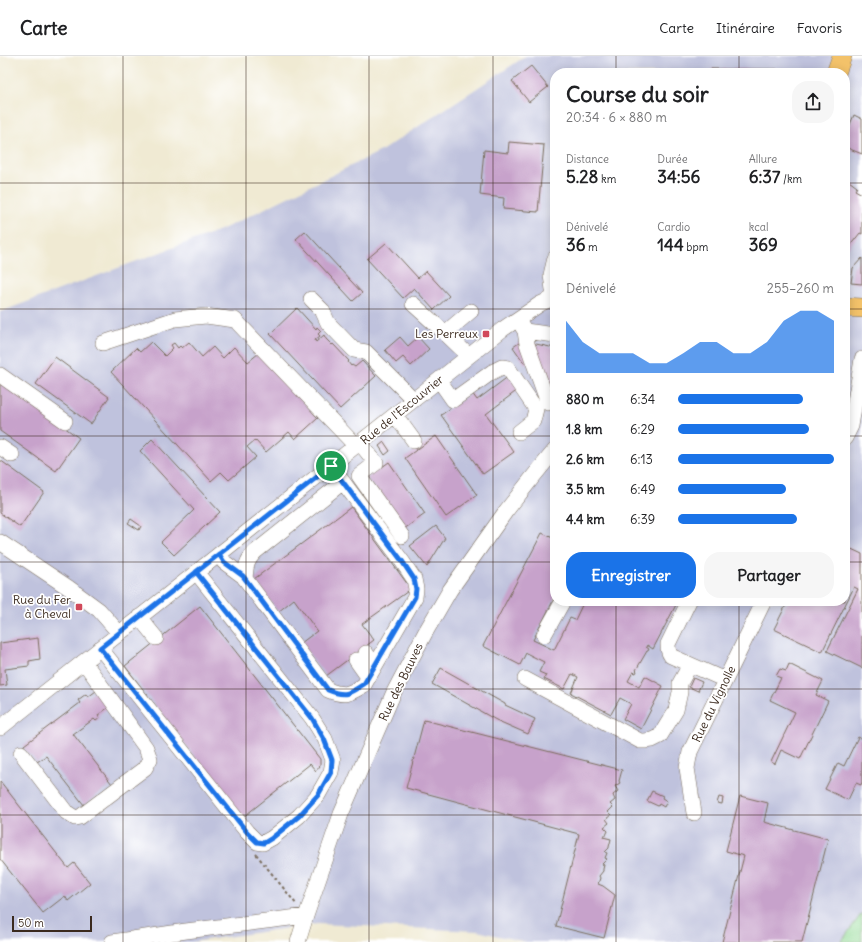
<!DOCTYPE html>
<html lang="fr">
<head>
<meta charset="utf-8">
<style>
  :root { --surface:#fff; --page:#f6f6f6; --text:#202124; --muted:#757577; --line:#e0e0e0; --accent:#1a73e8 }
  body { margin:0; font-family:Delius,sans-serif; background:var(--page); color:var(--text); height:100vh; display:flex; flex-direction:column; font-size:15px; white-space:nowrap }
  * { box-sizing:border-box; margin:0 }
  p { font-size:13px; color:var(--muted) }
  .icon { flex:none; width:22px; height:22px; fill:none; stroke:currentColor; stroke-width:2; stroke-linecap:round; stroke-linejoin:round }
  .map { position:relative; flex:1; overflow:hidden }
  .drawer { position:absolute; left:550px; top:12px; width:300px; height:538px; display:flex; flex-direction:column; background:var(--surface); border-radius:16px; box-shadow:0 2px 10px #0003 }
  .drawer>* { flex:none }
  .scale { position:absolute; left:12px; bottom:10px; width:80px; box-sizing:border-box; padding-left:4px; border:2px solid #3b2a1e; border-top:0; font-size:11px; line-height:14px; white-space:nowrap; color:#3b2a1e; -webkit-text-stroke:3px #fff; paint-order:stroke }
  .pin { position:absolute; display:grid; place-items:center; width:34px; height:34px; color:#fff; margin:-17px; border:2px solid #fff; border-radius:50%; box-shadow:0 1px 4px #0007 }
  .round { display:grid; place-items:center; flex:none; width:42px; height:42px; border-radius:16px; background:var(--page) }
  .headline { display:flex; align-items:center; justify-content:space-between; height:68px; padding:0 16px }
  h1 { font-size:22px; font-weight:700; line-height:30px }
  .metrics { display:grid; grid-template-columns:repeat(3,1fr); gap:6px; height:68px; padding:4px 16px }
  .metrics div { display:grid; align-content:center }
  .metrics b { font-size:17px; font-weight:700 }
  .metrics small { font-size:11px; font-weight:400 }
  .metrics p { font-size:11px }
  .chart { height:112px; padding:8px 16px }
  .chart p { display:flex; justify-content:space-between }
  .chart svg { width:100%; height:72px; margin-top:4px; fill:var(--accent); opacity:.7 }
  .primary-button { display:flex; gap:8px; margin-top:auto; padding:8px 16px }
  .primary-button a { flex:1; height:46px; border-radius:16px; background:var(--accent); color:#fff; font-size:16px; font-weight:700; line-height:46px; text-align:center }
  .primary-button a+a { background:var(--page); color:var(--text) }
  ul { padding:0 16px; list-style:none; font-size:13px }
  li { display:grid; grid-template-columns:64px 48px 1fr; align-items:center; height:30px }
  li i { height:10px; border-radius:5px; background:var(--accent) }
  header { display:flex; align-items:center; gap:24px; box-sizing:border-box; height:56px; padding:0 20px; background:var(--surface); border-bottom:1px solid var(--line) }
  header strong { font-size:19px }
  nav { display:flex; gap:22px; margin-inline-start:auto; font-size:14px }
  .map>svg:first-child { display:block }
</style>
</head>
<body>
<header>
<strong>Carte</strong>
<nav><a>Carte</a><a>Itinéraire</a><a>Favoris</a></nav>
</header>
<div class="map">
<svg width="862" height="886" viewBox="0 0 862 886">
  <rect width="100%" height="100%" fill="#fff"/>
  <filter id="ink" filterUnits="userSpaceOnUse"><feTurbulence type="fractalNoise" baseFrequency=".025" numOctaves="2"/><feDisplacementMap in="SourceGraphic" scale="8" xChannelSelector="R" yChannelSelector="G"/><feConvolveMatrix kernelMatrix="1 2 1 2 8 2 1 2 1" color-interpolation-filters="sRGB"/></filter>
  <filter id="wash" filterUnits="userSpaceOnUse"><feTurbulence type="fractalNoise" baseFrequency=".012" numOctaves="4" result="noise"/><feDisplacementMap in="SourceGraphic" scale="16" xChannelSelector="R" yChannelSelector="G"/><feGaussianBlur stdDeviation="0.9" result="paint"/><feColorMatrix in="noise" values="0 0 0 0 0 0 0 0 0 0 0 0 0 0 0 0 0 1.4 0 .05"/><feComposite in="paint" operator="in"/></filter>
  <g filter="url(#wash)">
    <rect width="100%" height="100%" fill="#f0ead3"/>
    <path fill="#bfc2dd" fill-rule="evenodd" d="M 526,0 L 862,0 L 862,857 L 841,886 L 526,886 L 477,875 L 317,868 L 191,886 L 0,886 L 0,256 L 223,173 L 381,95 ZM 555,17 L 845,17 L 845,545 L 555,545 Z"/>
    <path fill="#91d994" stroke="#668259" d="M 862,857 L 862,886 L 841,886 Z"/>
    <g id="blocks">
      <path fill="#c7a2cb" d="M 531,10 L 548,31 L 529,46 L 512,25 Z
        M 711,13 L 777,13 L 777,17 L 711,17 Z
        M 854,59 L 862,63 L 862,98 L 845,91 L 845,80 Z
        M 509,86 L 544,89 L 538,156 L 503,153 L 504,142 L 480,139 L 484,94 L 508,97 Z
        M 845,122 L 857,131 L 855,134 L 862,138 L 862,178 L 860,177 L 845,196 Z
        M 305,175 L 362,237 L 353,245 L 296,183 Z
        M 386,187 L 418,222 L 426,215 L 449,240 L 434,254 L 414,232 L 403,242 L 367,203 Z
        M 862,202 L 862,228 L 851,227 L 853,212 Z
        M 297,252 L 316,273 L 317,271 L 321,275 L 318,278 L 320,280 L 315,284 L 316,286 L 324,279 L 326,283 L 332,289 L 333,288 L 349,305 L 348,306 L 351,310 L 352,309 L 355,311 L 362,305 L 376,320 L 340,353 L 270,278 Z
        M 400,281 L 408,290 L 418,281 L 429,293 L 411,310 L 403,301 L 396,307 L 385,294 Z
        M 522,285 L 529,305 L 525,308 L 513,291 Z
        M 151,286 L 165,300 L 173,292 L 171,289 L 174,287 L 178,292 L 180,290 L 182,292 L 189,286 L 202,301 L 213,291 L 223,302 L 234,291 L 248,306 L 259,297 L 318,362 L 295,383 L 289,376 L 266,396 L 255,384 L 247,391 L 256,401 L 229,424 L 221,416 L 211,425 L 111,316 L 136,292 L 140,296 Z
        M 531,287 L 555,292 L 555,345 Z
        M 55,301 L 109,341 L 91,368 L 36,328 Z
        M 509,320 L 519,333 L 486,358 L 514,396 L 483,418 L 441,359 L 472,337 L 477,344 Z
        M 0,324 L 79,382 L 56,415 L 0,375 Z
        M 436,380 L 477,439 L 446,461 L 405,402 Z
        M 152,383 L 220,456 L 174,499 L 161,486 L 194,454 L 140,395 Z
        M 384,386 L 390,395 L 385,399 L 379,390 Z
        M 0,404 L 44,436 L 20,471 L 0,457 Z
        M 389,406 L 425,458 L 404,473 L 367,422 Z
        M 351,451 L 411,533 L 362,568 L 374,584 L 326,620 L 301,587 L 317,575 L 294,543 L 278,556 L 254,523 Z
        M 131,463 L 141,470 L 139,474 L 128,467 Z
        M 436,470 L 445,482 L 427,511 L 410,490 Z
        M 542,477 L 555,483 L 555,541 L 533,584 L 554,594 L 570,562 L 575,564 L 584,545 L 678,545 L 653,593 L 647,589 L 646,591 L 649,593 L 648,595 L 647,595 L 636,614 L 637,615 L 636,617 L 633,616 L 628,625 L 639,631 L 645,620 L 663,630 L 641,673 L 623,663 L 631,648 L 620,642 L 611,658 L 571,637 L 578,621 L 572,618 L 564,633 L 544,623 L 546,619 L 539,616 L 544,606 L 526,597 L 520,609 L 483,590 Z
        M 845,490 L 862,498 L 862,612 L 827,595 L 858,533 L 854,531 L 822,596 L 774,573 L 788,545 L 845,545 Z
        M 200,550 L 320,703 L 320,710 L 316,715 L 310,708 L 242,762 L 125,610 Z
        M 38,582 L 40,603 L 29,605 L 29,610 L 5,613 L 7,629 L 0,630 L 0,587 Z
        M 789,608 L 823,625 L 816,639 L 828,645 L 800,703 L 781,694 L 775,708 L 771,706 L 795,656 L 770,644 L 781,622 L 776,620 L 780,613 L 786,615 Z
        M 441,612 L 505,648 L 505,649 L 535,663 L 528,678 L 496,664 L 432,628 Z
        M 693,622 L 702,626 L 698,635 L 689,631 Z
        M 96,635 L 109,651 L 98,659 L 100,662 L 96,665 L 94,663 L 73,678 L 112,728 L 84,749 L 46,700 L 37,706 L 24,692 L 24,689 L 80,647 L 78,644 L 86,638 L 88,641 Z
        M 424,664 L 622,714 L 619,725 L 620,727 L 615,730 L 618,735 L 613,739 L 615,744 L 610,748 L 613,751 L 608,756 L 611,759 L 606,763 L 609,767 L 604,771 L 608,775 L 606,779 L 604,779 L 603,781 L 611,783 L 609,791 L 609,792 L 605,796 L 607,797 L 605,802 L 607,803 L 602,808 L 604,809 L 603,813 L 603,815 L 599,820 L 600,822 L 598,828 L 603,830 L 615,839 L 604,882 L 556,870 L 579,778 L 406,732 Z
        M 858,681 L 862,683 L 862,726 L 861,729 L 856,727 L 848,744 L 825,733 L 838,707 L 844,710 Z
        M 0,725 L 68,812 L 74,807 L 90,827 L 68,845 L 65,840 L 43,857 L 0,803 Z
        M 652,735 L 663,740 L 662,742 L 667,745 L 664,751 L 659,748 L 658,750 L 647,745 Z
        M 740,740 L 768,747 L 764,766 L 828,783 L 802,886 L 722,886 L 744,800 L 726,795 Z
        M 719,741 L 723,742 L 722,748 L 717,747 Z"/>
    </g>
  </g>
  <g filter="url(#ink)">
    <use href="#blocks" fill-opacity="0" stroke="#7a6d5d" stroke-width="1"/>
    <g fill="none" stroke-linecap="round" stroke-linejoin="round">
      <g stroke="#7a6d5d" stroke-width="16">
        <path id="minor" d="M 554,241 L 551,219 L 555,202
          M 311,243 L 322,254 L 328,267 L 354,294 L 366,296 L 414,344
          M 413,248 L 445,277 L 469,300
          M 520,267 L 525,275 L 555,279
          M 525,275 L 527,288 L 548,347
          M 445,277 L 471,255
          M 103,287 L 175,263 L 206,260 L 235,264 L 356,390
          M 0,319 L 65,365
          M 439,324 L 453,344 L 492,316 L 502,311 L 508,312 L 536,353 L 533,365 L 519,376
          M 395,359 L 414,385
          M 845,382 L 851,370 L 862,303
          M 360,387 L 376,407 L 359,420 L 402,480
          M 0,391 L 12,399
          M 0,486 L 69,532 L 99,554 L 119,577
          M 219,498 L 224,506 L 243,520 L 328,634 C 345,641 349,638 364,629 L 415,541 L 416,533 L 414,523 L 402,505 L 331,410
          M 245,523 C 246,511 246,505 255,496 L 343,426
          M 689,545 L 668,588 C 668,593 668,596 671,600 L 725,624
          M 139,561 L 156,582
          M 544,579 L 563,545
          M 100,592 L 247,776 L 257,786 L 263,787 L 272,782 L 299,760 L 318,739 L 331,716 L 333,704 L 325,683 L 312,662 L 196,516
          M 366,597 L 375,610
          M 356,604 L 368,621
          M 525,623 L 640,685 L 645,685 L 652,684 L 660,680 L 676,654 L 680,636 L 680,627 L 690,609
          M 0,672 L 503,273 L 540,248 L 555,241
          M 21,697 L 66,756 L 75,762 L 80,761 L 145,712 L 150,703 L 146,692 L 89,613 L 83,606
          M 694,757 L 687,712 L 690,696 L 764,545
          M 112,886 L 186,875 L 306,860
          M 298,886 L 306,860 L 341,758 L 394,636 L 425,577 L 450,534 L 506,455 L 532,422 L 555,394"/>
      </g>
      <g stroke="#7a6d5d" stroke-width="20">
        <path id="major" d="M 836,17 L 842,0
          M 845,251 L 862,252"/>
      </g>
      <path stroke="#7a6d5d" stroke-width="2" stroke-dasharray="3 3" stroke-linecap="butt" d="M 256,798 L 297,849"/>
      <use href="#minor" stroke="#fff" stroke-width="15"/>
      <use href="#major" stroke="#f3c26a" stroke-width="19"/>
    </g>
  </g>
  <g fill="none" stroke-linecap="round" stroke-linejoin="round" filter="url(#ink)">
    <g stroke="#fff" stroke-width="8">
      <path id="route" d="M 331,410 L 100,592 L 247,776 L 257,786 L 264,787 L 272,782 L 299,760 L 318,739 L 331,716 L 332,704 L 324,683 L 312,662 L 196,516 L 219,498 L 224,506 L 243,520 L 328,634 C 345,641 349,638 364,628 L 415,541 L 416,533 L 414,523 L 402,505 L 331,410"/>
    </g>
    <use href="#route" stroke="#1a73e8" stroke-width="5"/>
  </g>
  <path fill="none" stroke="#3b2a1e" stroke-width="1" stroke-opacity="0.55" d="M 123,0 L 123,886M 246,0 L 246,886M 369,0 L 369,886M 493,0 L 493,886M 616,0 L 616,17M 739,0 L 739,17M 0,127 L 555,127M 845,127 L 862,127M 0,253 L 555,253M 845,253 L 862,253M 0,380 L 555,380M 845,380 L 862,380M 0,506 L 555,506M 845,506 L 862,506M 616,545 L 616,886M 739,545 L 739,886M 0,633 L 862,633M 0,759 L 862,759"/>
  <g fill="#d1495b" stroke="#fff" stroke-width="1.5">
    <rect x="482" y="274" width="8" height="8" rx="2"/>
    <rect x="75" y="547" width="8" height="8" rx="2"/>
  </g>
  <g text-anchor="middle" stroke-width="3.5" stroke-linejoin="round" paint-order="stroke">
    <g font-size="12" fill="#3b2a1e" stroke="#fff" text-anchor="end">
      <text x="478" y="282">Les Perreux</text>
      <text x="71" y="548">Rue du Fer<tspan x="71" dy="14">à Cheval</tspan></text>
    </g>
    <g font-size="12" fill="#3b2a1e" stroke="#fff">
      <text transform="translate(402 354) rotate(-39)" y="4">Rue de l'Escouvrier</text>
      <text transform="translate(401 626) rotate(-64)" y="4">Rue des Bauves</text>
      <text transform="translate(714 648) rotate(-64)" y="4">Rue du Vignolle</text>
    </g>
  </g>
</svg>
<div class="scale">50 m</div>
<div class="pin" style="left:331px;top:410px;background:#1e9e55"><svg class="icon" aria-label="arrive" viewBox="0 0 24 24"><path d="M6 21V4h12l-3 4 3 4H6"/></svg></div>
<section class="drawer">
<div class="headline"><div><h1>Course du soir</h1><p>20:34 · 6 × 880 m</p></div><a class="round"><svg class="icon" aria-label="share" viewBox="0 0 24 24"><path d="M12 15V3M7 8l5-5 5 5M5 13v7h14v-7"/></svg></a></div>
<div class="metrics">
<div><p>Distance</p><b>5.28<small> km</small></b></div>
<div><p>Durée</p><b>34:56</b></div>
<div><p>Allure</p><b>6:37<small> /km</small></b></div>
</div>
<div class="metrics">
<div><p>Dénivelé</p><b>36<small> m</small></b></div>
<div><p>Cardio</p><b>144<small> bpm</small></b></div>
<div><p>kcal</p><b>369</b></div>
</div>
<div class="chart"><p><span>Dénivelé</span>255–260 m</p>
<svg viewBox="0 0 160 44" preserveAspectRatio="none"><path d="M0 44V12L10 25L20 32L30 32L40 32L50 38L60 38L70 32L80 25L90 25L100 32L110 32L120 25L130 12L140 6L150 6L160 12V44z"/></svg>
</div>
<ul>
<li><b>880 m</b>6:34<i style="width:80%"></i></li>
<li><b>1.8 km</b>6:29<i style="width:84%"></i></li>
<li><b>2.6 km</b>6:13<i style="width:100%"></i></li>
<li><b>3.5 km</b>6:49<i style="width:69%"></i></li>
<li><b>4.4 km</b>6:39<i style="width:76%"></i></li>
</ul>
<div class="primary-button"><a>Enregistrer</a><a>Partager</a></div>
</section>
</div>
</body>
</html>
